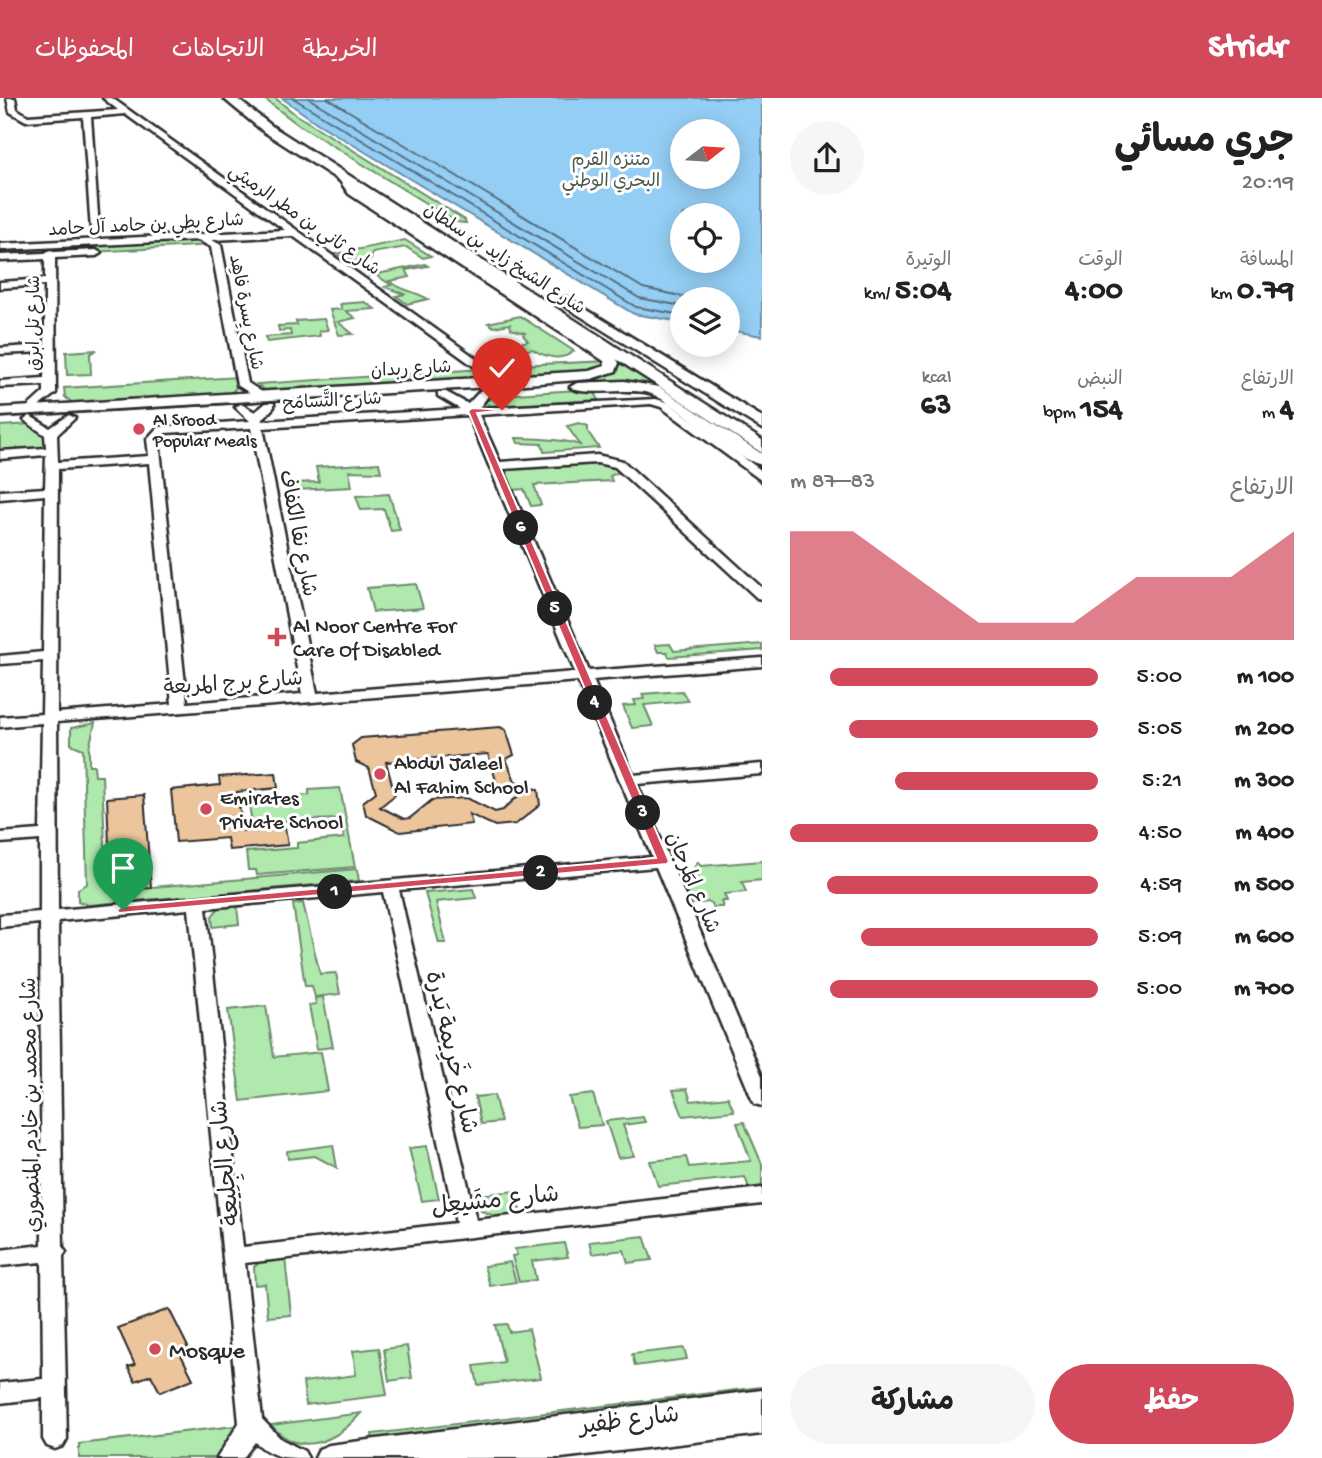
<!DOCTYPE html>
<html lang="ar">
<head>
<meta charset="utf-8">
<style>
  :root { --surface:#fff; --page:#f6f6f6; --text:#222; --muted:#767676; --accent:#d1495b }
  body { margin:0; font-family:"Gochi Hand","Playpen Sans Arabic",sans-serif; background:var(--page); color:var(--text); direction:rtl; height:100vh; display:flex; flex-direction:column; font-size:26px; white-space:nowrap }
  * { box-sizing:border-box; margin:0 }
  p { font-size:23px; color:var(--muted) }
  .icon { flex:none; width:38px; height:38px; fill:none; stroke:currentColor; stroke-width:2; stroke-linecap:round; stroke-linejoin:round }
  .map { position:relative; flex:1; overflow:hidden; direction:ltr }
  .sheet { display:flex; flex-direction:column; background:var(--surface); width:560px }
  .sheet>* { flex:none }
  .needle { width:46px; rotate:73deg }
  .fabs { position:absolute; left:670px; top:21px; display:grid; gap:14px }
  .fabs a { display:grid; place-items:center; width:70px; height:70px; border-radius:50%; background:var(--surface); box-shadow:0 4px 18px #0003; font-size:35px }
  .pin { position:absolute; display:grid; place-items:center; width:60px; height:60px; color:#fff; margin:-72px -30px; border-radius:50% 50% 50% 0; rotate:-45deg; box-shadow:0 0 7px #0007 }
  .pin .icon { rotate:45deg }
  .km { position:absolute; width:35px; height:35px; margin:-18px; border-radius:50%; background:#222; color:#fff; font-size:19px; line-height:35px; text-align:center }
  .round { display:grid; place-items:center; flex:none; width:74px; height:74px; border-radius:37px; background:var(--page) }
  .overview { display:flex; align-items:center; justify-content:space-between; height:119px; padding:0 28px }
  h1 { font-size:38px; font-weight:700; line-height:52px }
  .figures { display:grid; grid-template-columns:repeat(3,1fr); gap:10px; height:119px; padding:7px 28px }
  .figures div { display:grid; align-content:center }
  .figures b { font-size:30px; font-weight:700 }
  .figures small { font-size:19px; font-weight:400 }
  .figures p { font-size:19px }
  .chart { height:196px; padding:14px 28px }
  .chart p { display:flex; justify-content:space-between }
  .chart svg { width:100%; height:126px; margin-top:7px; fill:var(--accent); opacity:.7 }
  .cta { display:flex; gap:14px; margin-top:auto; padding:14px 28px }
  .cta a { flex:1; height:80px; border-radius:42px; background:var(--accent); color:#fff; font-size:28px; font-weight:700; line-height:80px; text-align:center }
  .cta a+a { background:var(--page); color:var(--text) }
  ul { padding:0 28px; list-style:none; font-size:23px }
  li { display:grid; grid-template-columns:112px 84px 1fr; align-items:center; height:52px }
  li i { height:18px; border-radius:9px; background:var(--accent) }
  header { display:flex; align-items:center; gap:42px; box-sizing:border-box; height:98px; padding:0 35px; background:var(--accent); color:#fff }
  header strong { font-size:33px }
  nav { display:flex; gap:38px; margin-inline-start:auto; font-size:24px }
  main { display:flex; flex:1; min-height:0 }
  .map>svg:first-child { display:block }
</style>
</head>
<body>
<header>
<strong>Stridr</strong>
<nav><a>الخريطة</a><a>الاتجاهات</a><a>المحفوظات</a></nav>
</header>
<main>
<section class="sheet">
<div class="overview"><div><h1>جري مسائي</h1><p>20:19</p></div><a class="round"><svg class="icon" aria-label="share" viewBox="0 0 24 24"><path d="M12 15V3M7 8l5-5 5 5M5 13v7h14v-7"/></svg></a></div>
<div class="figures">
<div><p>المسافة</p><b>0.79<small> km</small></b></div>
<div><p>الوقت</p><b>4:00</b></div>
<div><p>الوتيرة</p><b>5:04<small> /km</small></b></div>
</div>
<div class="figures">
<div><p>الارتفاع</p><b>4<small> m</small></b></div>
<div><p>النبض</p><b>154<small> bpm</small></b></div>
<div><p>kcal</p><b>63</b></div>
</div>
<div class="chart"><p><span>الارتفاع</span>83–87 m</p>
<svg viewBox="0 0 160 44" preserveAspectRatio="none"><path d="M0 44V6L10 6L20 6L30 14L40 22L50 30L60 38L70 38L80 38L90 38L100 30L110 22L120 22L130 22L140 22L150 14L160 6V44z"/></svg>
</div>
<ul>
<li><b>100 m</b>5:00<i style="width:87%"></i></li>
<li><b>200 m</b>5:05<i style="width:81%"></i></li>
<li><b>300 m</b>5:21<i style="width:66%"></i></li>
<li><b>400 m</b>4:50<i style="width:100%"></i></li>
<li><b>500 m</b>4:59<i style="width:88%"></i></li>
<li><b>600 m</b>5:09<i style="width:77%"></i></li>
<li><b>700 m</b>5:00<i style="width:87%"></i></li>
</ul>
<div class="cta"><a>حفظ</a><a>مشاركة</a></div>
</section>
<div class="map">
<svg width="762" height="1360" viewBox="0 0 762 1360">
  <rect width="100%" height="100%" fill="#fff"/>
  <filter id="ink" filterUnits="userSpaceOnUse"><feTurbulence type="fractalNoise" baseFrequency=".0143" numOctaves="2"/><feDisplacementMap in="SourceGraphic" scale="14" xChannelSelector="R" yChannelSelector="G"/><feConvolveMatrix kernelMatrix="1 2 1 2 8 2 1 2 1" color-interpolation-filters="sRGB"/></filter>
  <g filter="url(#ink)">
    <path fill="#afe9ad" stroke="#6d8a6c" stroke-width="2" d="M 263,0 L 275,0 L 295,16 L 465,122 L 466,125 L 456,124 L 296,25 Z
      M 199,141 L 212,147 L 74,155 L 60,152 L 66,148 Z
      M 405,142 L 431,158 L 423,160 L 406,149 L 372,155 L 371,162 L 358,165 L 335,156 Z
      M 425,166 L 428,168 L 406,172 L 410,179 L 389,183 C 402,193 415,193 428,201 L 407,206 L 396,198 L 404,196 L 385,189 L 391,187 L 376,177 L 368,178 Z
      M 365,204 L 375,211 L 346,213 L 355,220 L 338,224 L 353,236 L 339,237 L 330,212 L 342,211 L 340,206 Z
      M 520,218 L 574,253 C 561,264 545,259 532,251 L 514,256 L 506,250 L 516,250 L 515,246 L 528,243 L 523,237 L 525,235 L 511,231 L 510,226 L 494,229 L 488,225 Z
      M 324,221 L 328,232 L 319,233 L 320,238 L 267,244 L 265,239 L 291,237 L 290,232 L 279,233 L 278,228 L 297,227 L 296,223 Z
      M 97,252 L 90,256 L 91,276 L 67,277 L 66,254 Z
      M 612,263 L 599,273 L 511,279 L 493,268 Z
      M 622,265 L 657,288 L 625,284 L 574,287 L 572,281 L 613,274 Z
      M 482,271 L 483,274 L 466,282 L 267,294 L 257,286 Z
      M 238,279 L 239,287 L 229,297 L 74,306 L 65,299 L 64,290 Z
      M 454,288 L 455,292 L 0,320 L 0,316 Z
      M 593,291 L 599,302 L 491,308 L 484,304 L 499,297 Z
      M 579,325 L 588,328 L 588,334 L 599,350 L 544,354 L 542,346 L 518,345 L 516,340 C 529,340 574,342 581,348 L 567,328 Z
      M 32,326 L 46,335 L 46,351 L 0,354 L 0,328 Z
      M 603,363 L 626,371 L 610,378 L 612,383 L 534,387 L 541,407 L 531,408 L 524,391 L 513,392 L 505,371 Z
      M 379,365 L 381,374 L 349,373 L 352,389 L 295,392 L 294,385 L 319,384 L 316,369 Z
      M 389,396 L 400,432 L 391,433 L 384,411 L 361,412 L 356,398 Z
      M 416,486 L 423,510 L 373,514 L 367,490 Z
      M 670,546 L 674,553 L 762,546 L 762,552 L 669,559 L 667,554 L 658,554 L 655,547 Z
      M 682,593 L 688,603 L 644,607 L 653,628 L 632,630 L 623,608 L 636,607 L 634,602 L 644,601 L 642,596 Z
      M 95,625 L 89,650 L 89,667 L 94,667 L 95,678 L 102,678 L 107,793 L 357,771 L 359,783 L 88,807 L 78,803 L 78,791 L 87,786 L 83,651 L 71,646 L 71,630 Z
      M 340,690 L 355,769 L 257,777 L 256,772 L 248,772 L 246,754 L 297,750 L 297,745 L 344,740 L 340,721 L 252,724 L 248,702 L 309,697 L 309,692 Z
      M 762,763 L 762,782 L 742,784 L 746,794 L 724,796 L 727,803 L 721,803 L 723,809 L 713,809 L 710,804 L 692,806 L 680,775 L 691,774 L 698,764 L 701,768 Z
      M 473,791 L 476,800 L 436,804 L 446,845 L 439,845 L 425,795 Z
      M 254,804 L 255,807 L 237,809 L 239,826 L 213,829 L 212,818 L 221,807 Z
      M 303,805 L 320,876 L 336,875 L 340,896 L 315,899 L 312,888 L 305,888 L 293,806 Z
      M 323,899 L 333,949 L 317,951 L 309,907 L 316,906 L 315,900 Z
      M 266,908 L 274,959 L 321,954 L 328,993 L 241,1003 L 228,912 Z
      M 687,991 L 691,1003 L 728,999 L 734,1013 L 683,1018 L 673,992 Z
      M 593,996 L 602,1027 L 578,1029 L 569,999 Z
      M 494,997 L 501,1024 L 481,1026 L 475,999 Z
      M 643,1019 L 645,1024 L 623,1027 L 634,1058 L 618,1060 L 606,1023 Z
      M 744,1024 L 762,1066 L 762,1088 L 749,1090 L 745,1079 L 658,1088 L 650,1063 L 686,1059 L 689,1069 L 751,1063 L 737,1025 Z
      M 333,1047 L 337,1070 L 315,1058 L 288,1061 L 287,1053 Z
      M 427,1048 L 439,1101 L 422,1103 L 409,1050 Z
      M 515,1093 L 521,1116 L 495,1118 L 481,1113 L 477,1097 Z
      M 644,1138 L 652,1162 L 628,1165 L 624,1152 L 592,1156 L 589,1144 Z
      M 564,1145 L 568,1159 L 532,1163 L 536,1182 L 519,1184 L 512,1158 L 517,1157 L 515,1151 Z
      M 285,1159 L 291,1217 L 268,1219 L 265,1186 L 255,1187 L 254,1169 L 264,1161 Z
      M 510,1164 L 516,1184 L 490,1188 L 484,1168 Z
      M 507,1226 L 509,1234 L 529,1231 L 541,1280 L 478,1287 L 474,1268 L 504,1264 L 495,1227 Z
      M 407,1248 L 412,1280 L 389,1283 L 384,1251 Z
      M 379,1250 L 387,1297 L 306,1307 L 303,1284 L 356,1277 L 353,1253 Z
      M 684,1250 L 687,1261 L 635,1268 L 632,1256 Z
      M 762,1289 L 762,1296 L 373,1343 L 372,1336 Z
      M 361,1315 C 335,1345 299,1360 271,1327 Z
      M 244,1327 L 230,1360 L 79,1360 L 79,1346 Z"/>
    <path fill="#94cef4" stroke="#6a8da4" stroke-width="2" fill-rule="evenodd" d="M 282,0 L 762,0 L 762,238 L 728,232 L 728,201 L 682,201 L 682,224 L 634,216 L 317,25 ZM 682,33 L 728,33 L 728,79 L 682,79 ZM 682,117 L 728,117 L 728,163 L 682,163 Z"/>
    <g fill="none" stroke-linecap="round" stroke-linejoin="round">
      <path stroke="#556c7b" stroke-width="2" d="M 293,0 L 636,209 L 682,217
        M 308,0 L 639,200 L 682,208
        M 327,0 L 643,190 L 695,201"/>
    </g>
    <path fill="#ecc59c" stroke="#2b2b2b" stroke-width="2" fill-rule="evenodd" d="M 500,629 L 506,632 L 514,657 L 506,661 L 515,683 L 538,692 L 540,707 L 516,726 L 495,728 L 469,716 L 472,726 L 400,734 L 366,717 L 363,704 L 376,694 L 369,670 L 356,664 L 352,647 L 361,640 ZM 488,656 L 498,689 L 519,697 L 503,712 L 495,714 L 467,700 L 432,702 L 410,720 L 404,721 L 380,709 L 395,697 L 386,664 Z
      M 276,675 L 278,690 L 237,694 L 243,733 L 285,730 L 288,747 L 229,752 L 227,740 L 176,744 L 171,692 L 220,687 L 219,679 Z
      M 144,697 L 151,790 L 111,793 L 107,700 Z
      M 169,1211 L 188,1249 L 179,1253 L 193,1281 L 160,1294 L 151,1277 L 135,1283 L 128,1269 L 135,1267 L 118,1230 Z"/>
    <g fill="none" stroke-linecap="round" stroke-linejoin="round">
      <g stroke="#2b2b2b" stroke-width="5">
        <path id="minor" d="M 7,0 L 15,0 L 17,11 L 28,18 L 118,12 L 103,0 L 112,0 L 487,268 L 519,283 L 509,285 L 479,272 L 293,138 L 212,142 L 221,147 L 248,285 L 268,298 L 258,300 L 237,287 L 211,149 L 198,142 L 0,152 L 0,146 L 285,132 L 125,16 L 91,19 L 99,131 L 91,133 L 83,19 L 26,23 L 10,14 Z
          M 50,152 L 54,154 L 96,152 L 101,155 L 96,158 L 55,160 L 56,295 L 30,315 L 24,312 L 44,294 L 44,287 L 0,289 L 0,283 L 44,280 L 45,254 L 0,256 L 0,250 L 45,247 L 45,187 L 0,190 L 0,184 L 45,181 L 45,161 L 0,163 L 0,157 L 45,155 Z
          M 485,291 L 491,294 L 479,310 L 656,301 L 669,305 L 762,373 L 762,383 L 661,309 L 651,306 L 479,317 L 500,364 L 597,357 L 623,363 L 762,490 L 762,501 L 757,500 L 615,369 L 597,365 L 503,371 L 589,573 L 762,560 L 762,568 L 593,582 L 633,677 L 762,666 L 762,676 L 637,686 L 762,978 L 762,1008 L 755,1006 L 752,1001 L 656,769 L 399,792 L 476,1122 L 762,1090 L 762,1106 L 245,1165 L 262,1321 L 281,1341 L 304,1353 L 308,1360 C 283,1360 273,1360 255,1344 L 243,1360 L 217,1360 L 239,1325 L 189,811 L 58,823 L 63,1150 L 66,1154 L 63,1158 L 67,1341 L 63,1348 L 55,1351 L 47,1348 L 43,1341 L 43,1300 L 0,1305 L 0,1285 L 43,1281 L 42,1164 L 0,1168 L 0,1152 L 42,1147 L 40,825 L 0,829 L 0,817 L 40,814 L 40,742 L 0,745 L 0,735 L 40,732 L 42,625 L 0,629 L 0,619 L 42,616 L 43,563 L 0,566 L 0,558 L 43,554 L 45,397 L 0,401 L 0,393 L 45,390 L 46,357 L 0,361 L 0,353 L 46,350 L 45,337 L 24,322 L 30,318 L 50,330 L 69,317 L 75,320 L 57,337 L 58,364 L 149,358 L 147,341 L 158,329 L 250,323 L 235,309 L 241,306 L 255,314 L 266,305 L 274,305 L 274,309 L 261,323 L 460,311 L 438,298 L 438,294 L 446,294 L 468,306 L 481,292 ZM 468,317 L 575,574 L 317,595 L 263,330 ZM 251,330 L 302,596 L 187,605 L 159,342 L 165,335 ZM 149,365 L 172,606 L 57,615 L 58,371 ZM 578,583 L 652,759 L 58,812 L 57,624 ZM 383,794 L 456,1125 L 243,1149 L 206,810 Z"/>
      </g>
      <g stroke="#2b2b2b" stroke-width="5">
        <path id="major" d="M 340,73 L 357,92 L 614,257 L 619,265 L 616,273 L 591,281 L 473,290 L 0,318 L 0,310 L 589,273 L 605,268 L 604,263 L 349,96 L 335,76 Z
          M 624,283 L 659,289 L 762,356 L 762,367 C 728,359 683,307 649,295 C 629,289 582,299 570,289 L 577,285 Z
          M 762,1292 L 762,1336 L 561,1360 L 315,1360 L 319,1351 L 329,1347 Z"/>
      </g>
      <g stroke="#2b2b2b" stroke-width="5">
        <path id="highway" d="M 223,0 L 236,0 L 272,28 L 762,342 L 762,355 L 264,34 Z
          M 566,199 L 762,319 L 762,331 L 561,206 L 559,203 Z"/>
      </g>
      <use href="#minor" fill="#fff" fill-rule="evenodd"/>
      <use href="#major" fill="#fff" fill-rule="evenodd"/>
      <use href="#highway" fill="#fff" fill-rule="evenodd"/>
    </g>
  </g>
  <path fill="#d1495b" stroke="#fff" stroke-width="2" d="M 472,310 L 506,312 L 477,315 L 669,763 L 667,766 L 119,815 L 117,812 L 123,808 L 656,760 L 468,313 Z"/>
  <g fill="#d1495b" stroke="#fff" stroke-width="2.5">
    <circle cx="139" cy="331" r="7"/>
    <path d="M273.5 528.5h7v7h7v7h-7v7h-7v-7h-7v-7h7z"/>
    <circle cx="380" cy="676" r="7"/>
    <circle cx="206" cy="711" r="7"/>
    <circle cx="155" cy="1251" r="7"/>
  </g>
  <g text-anchor="middle" stroke-width="6" stroke-linejoin="round" paint-order="stroke">
    <g font-size="18" fill="#4c5a4c" stroke="#fff">
      <text x="611" y="67">متنزه القرم<tspan x="611" dy="21">البحري الوطني</tspan></text>
    </g>
    <g font-size="18" fill="#2b2b2b" stroke="#fff">
      <text transform="translate(305 121) rotate(35)" y="6">شارع ثاني بن مطر الرميثي</text>
      <text transform="translate(146 126) rotate(-3)" y="6">شارع بطي بن حامد آل حامد</text>
      <text transform="translate(505 160) rotate(33)" y="6">شارع الشيخ زايد بن سلطان</text>
      <text transform="translate(247 214) rotate(79)" y="6">شارع يِسرة فاهِد</text>
      <text transform="translate(33 225) rotate(-90)" y="6">شارع تل ابرق</text>
      <text transform="translate(411 270) rotate(-3)" y="6">شارع ربدان</text>
      <text transform="translate(332 302) rotate(-3)" y="6">شارع التَّسامُح</text>
    </g>
    <g font-size="18" fill="#2b2b2b" stroke="#fff" text-anchor="start">
      <text x="153" y="327">Al Srood<tspan x="153" dy="21">Popular Meals</tspan></text>
    </g>
    <g font-size="21" fill="#2b2b2b" stroke="#fff">
      <text transform="translate(299 435) rotate(79)" y="7">شارع نقا الكفاف</text>
      <text transform="translate(233 584) rotate(-4)" y="7">شارع برج المربعة</text>
      <text transform="translate(694 784) rotate(67)" y="7">شارع المَرجان</text>
      <text transform="translate(30 1007) rotate(-91)" y="7">شارع محمد بن خادم المنصوري</text>
    </g>
    <g font-size="21" fill="#2b2b2b" stroke="#fff" text-anchor="start">
      <text x="293" y="534">Al Noor Centre For<tspan x="293" dy="24">Care Of Disabled</tspan></text>
      <text x="394" y="671">Abdul Jaleel<tspan x="394" dy="24">Al Fahim School</tspan></text>
      <text x="220" y="706">Emirates<tspan x="220" dy="24">Private School</tspan></text>
    </g>
    <g font-size="24" fill="#2b2b2b" stroke="#fff">
      <text transform="translate(453 954) rotate(77)" y="8">شارع خَرِيمة يَدرة</text>
      <text transform="translate(224 1065) rotate(-96)" y="8">شارع الجِلِيعة</text>
      <text transform="translate(495 1101) rotate(-6)" y="8">شارع مشَيعِل</text>
      <text transform="translate(629 1321) rotate(-7)" y="8">شارع ظفير</text>
    </g>
    <g font-size="24" fill="#2b2b2b" stroke="#fff" text-anchor="start">
      <text x="169" y="1259">Mosque</text>
    </g>
  </g>
</svg>
<div class="fabs">
<a><svg class="needle" viewBox="-14 -14 28 28"><path d="M0-13l5 13h-10z" fill="#e53935"/><path d="M0 13l5-13h-10z" fill="#767676"/></svg></a>
<a><svg class="icon" aria-label="locate" viewBox="0 0 24 24"><circle cx="12" cy="12" r="6"/><path d="M12 2v4M12 18v4M2 12h4M18 12h4"/></svg></a>
<a><svg class="icon" aria-label="layers" viewBox="0 0 24 24"><path d="M12 4l9 5-9 5-9-5zM3 14l9 5 9-5"/></svg></a>
</div>
<div class="pin" style="left:123px;top:812px;background:#1e9e55"><svg class="icon" aria-label="arrive" viewBox="0 0 24 24"><path d="M6 21V4h12l-3 4 3 4H6"/></svg></div>
<div class="pin" style="left:502px;top:312px;background:#d93025"><svg class="icon" aria-label="check" viewBox="0 0 24 24"><path d="M5 12l5 5 9-10"/></svg></div>
<b class="km" style="left:335px;top:794px">1</b>
<b class="km" style="left:541px;top:775px">2</b>
<b class="km" style="left:643px;top:715px">3</b>
<b class="km" style="left:595px;top:605px">4</b>
<b class="km" style="left:555px;top:511px">5</b>
<b class="km" style="left:521px;top:430px">6</b>
</div>
</main>
</body>
</html>
